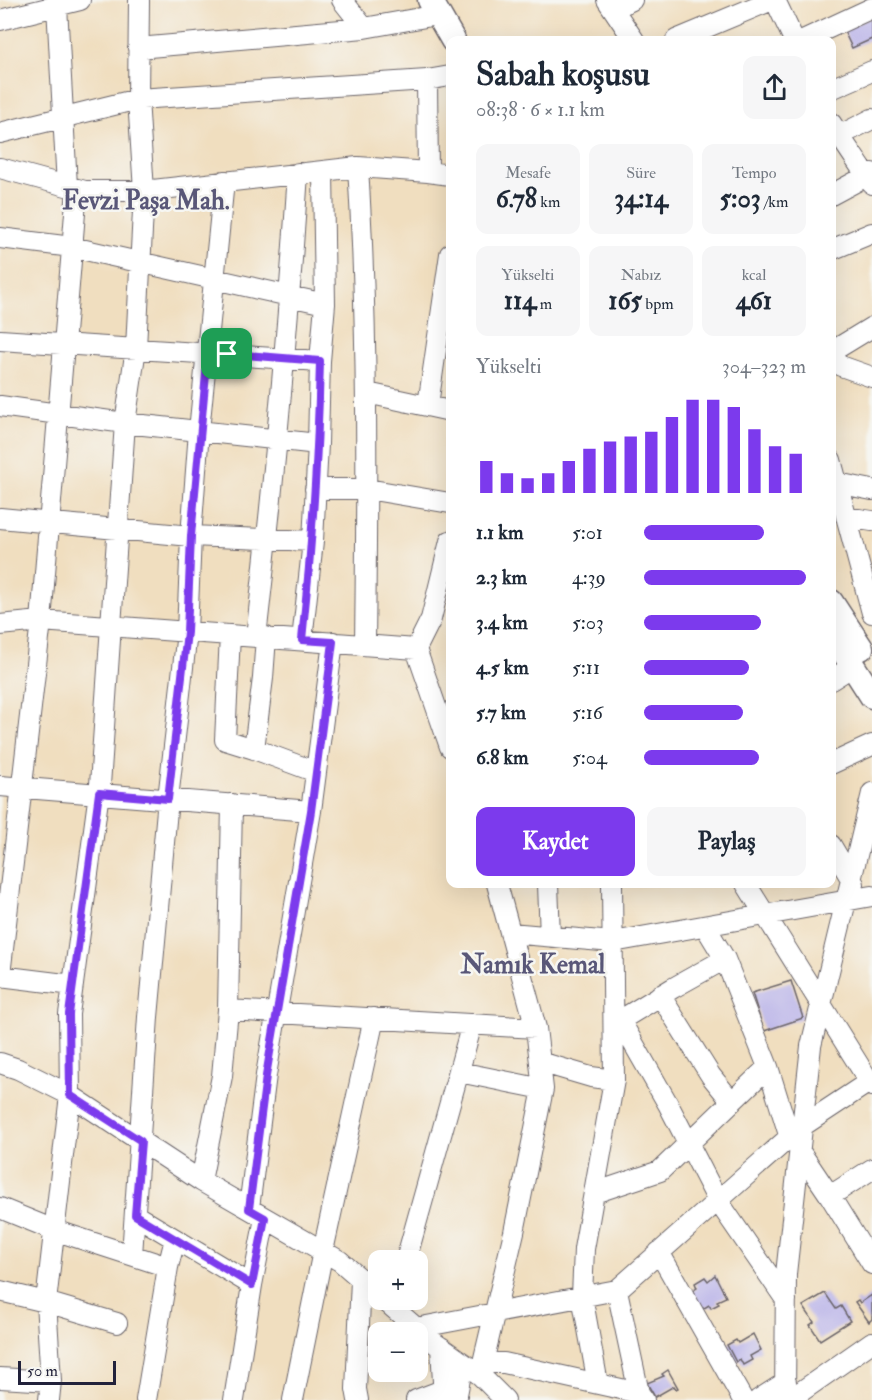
<!DOCTYPE html>
<html lang="tr">
<head>
<meta charset="utf-8">
<style>
  :root { --surface:#fff; --page:#f6f6f7; --text:#1f2937; --muted:#747a83; --accent:#7c3aed }
  body { margin:0; font-family:"IM FELL Double Pica",serif; background:var(--page); color:var(--text); height:100vh; display:flex; flex-direction:column; font-size:22px; white-space:nowrap }
  * { box-sizing:border-box; margin:0 }
  p { font-size:20px; color:var(--muted) }
  .icon { flex:none; width:33px; height:33px; fill:none; stroke:currentColor; stroke-width:2; stroke-linecap:round; stroke-linejoin:round }
  .map { position:relative; flex:1; overflow:hidden }
  .sheet { position:absolute; left:446px; top:36px; width:390px; height:852px; display:flex; flex-direction:column; background:var(--surface); border-radius:12px; box-shadow:0 6px 24px #0002 }
  .sheet>* { flex:none }
  .tools { position:absolute; left:368px; top:1250px; display:grid; gap:12px }
  .tools a { display:grid; place-items:center; width:60px; height:60px; border-radius:12px; background:var(--surface); box-shadow:0 6px 24px #0002; font-size:30px }
  .scale { position:absolute; left:18px; bottom:15px; width:98px; box-sizing:border-box; padding-left:6px; border:3px solid #22223b; border-top:0; font-size:16px; line-height:21px; white-space:nowrap; color:#22223b; -webkit-text-stroke:4px #f6f6f2; paint-order:stroke }
  .pin { position:absolute; display:grid; place-items:center; width:51px; height:51px; color:#fff; margin:-26px; border-radius:12px; box-shadow:0 3px 9px #0006 }
  .round { display:grid; place-items:center; flex:none; width:63px; height:63px; border-radius:12px; background:var(--page) }
  .summary { display:flex; align-items:center; justify-content:space-between; height:102px; padding:0 30px }
  h1 { font-size:33px; font-weight:800; line-height:45px }
  .stats { display:grid; grid-template-columns:repeat(3,1fr); gap:9px; height:102px; padding:6px 30px }
  .stats div { display:grid; align-content:center; border-radius:12px; background:var(--page); text-align:center }
  .stats b { font-size:26px; font-weight:800 }
  .stats small { font-size:16px; font-weight:400 }
  .stats p { font-size:16px }
  .chart { height:168px; padding:12px 30px }
  .chart p { display:flex; justify-content:space-between }
  .chart svg { width:100%; height:108px; margin-top:6px; stroke:var(--accent); stroke-width:6 }
  .cta { display:flex; gap:12px; margin-top:auto; padding:12px 30px }
  .cta a { flex:1; height:69px; border-radius:12px; background:var(--accent); color:#fff; font-size:24px; font-weight:800; line-height:69px; text-align:center }
  .cta a+a { background:var(--page); color:var(--text) }
  ul { padding:0 30px; list-style:none; font-size:20px }
  li { display:grid; grid-template-columns:96px 72px 1fr; align-items:center; height:45px }
  li i { height:15px; border-radius:8px; background:var(--accent) }
  .map>svg:first-child { display:block }
</style>
</head>
<body>
<div class="map">
<svg width="872" height="1400" viewBox="0 0 872 1400">
  <rect width="100%" height="100%" fill="#f6f6f2"/>
  <filter id="ink" filterUnits="userSpaceOnUse"><feTurbulence type="fractalNoise" baseFrequency=".0167" numOctaves="2"/><feDisplacementMap in="SourceGraphic" scale="12" xChannelSelector="R" yChannelSelector="G"/><feConvolveMatrix kernelMatrix="1 2 1 2 8 2 1 2 1" color-interpolation-filters="sRGB"/></filter>
  <filter id="wash" filterUnits="userSpaceOnUse"><feTurbulence type="fractalNoise" baseFrequency=".008" numOctaves="4" result="noise"/><feDisplacementMap in="SourceGraphic" scale="24" xChannelSelector="R" yChannelSelector="G"/><feGaussianBlur stdDeviation="1.35" result="paint"/><feColorMatrix in="noise" values="0 0 0 0 0 0 0 0 0 0 0 0 0 0 0 0 0 1.4 0 .05"/><feComposite in="paint" operator="in"/></filter>
  <g filter="url(#wash)">
    <rect width="100%" height="100%" fill="#f0debf"/>
    <g id="blocks">
      <path fill="#bfb9e9" d="M 872,17 L 872,39 L 852,48 L 843,29 Z
        M 791,981 L 803,1018 L 764,1031 L 752,993 Z
        M 715,1275 L 726,1297 L 717,1301 L 719,1304 L 711,1308 L 709,1305 L 701,1310 L 691,1292 L 697,1288 L 695,1283 L 705,1277 L 708,1281 Z
        M 825,1293 L 836,1309 L 841,1306 L 850,1321 L 820,1340 L 810,1325 L 814,1322 L 803,1306 Z
        M 872,1295 L 872,1319 L 869,1322 L 855,1302 L 858,1300 L 860,1303 Z
        M 753,1334 L 761,1350 L 750,1356 L 752,1360 L 743,1365 L 740,1359 L 736,1362 L 727,1345 L 736,1340 L 738,1343 Z
        M 668,1370 L 678,1388 L 676,1389 L 674,1386 L 655,1397 L 647,1383 L 664,1376 L 662,1374 Z"/>
    </g>
  </g>
  <g filter="url(#ink)">
    <use href="#blocks" fill-opacity="0" stroke="#6a6469" stroke-width="1.5"/>
    <g fill="none" stroke-linecap="round" stroke-linejoin="round">
      <g stroke="#6a6469" stroke-width="22">
        <path id="minor" d="M 342,0 L 364,28
          M 607,0 L 634,40
          M 775,0 L 794,40
          M 57,6 L 67,186
          M 613,9 L 632,0
          M 0,20 L 80,0
          M 676,40 L 772,0
          M 803,40 L 872,8
          M 138,48 L 364,28 L 437,15
          M 427,80 L 428,172
          M 831,89 L 872,71
          M 831,123 L 872,184
          M 0,133 L 138,99 L 427,80 L 450,76
          M 831,140 L 872,119
          M 358,167 C 368,327 367,485 365,645
          M 0,168 L 85,191 L 144,191 L 358,167 L 428,172 L 450,175
          M 831,195 L 872,173
          M 0,238 L 72,247 L 325,304
          M 831,250 L 872,233
          M 0,340 L 320,361
          M 831,352 L 872,327
          M 831,359 L 841,366 L 872,377
          M 367,393 L 450,411
          M 428,405 L 450,254
          M 0,406 L 125,423 L 318,444
          M 831,460 L 872,613
          M 837,483 L 872,490
          M 315,489 L 367,489 L 450,503
          M 846,517 L 872,521
          M 0,518 L 191,536 L 313,541
          M 450,541 L 431,619 L 416,649 L 450,747
          M 0,625 L 41,621 L 416,649
          M 230,635 L 225,740 L 254,749
          M 256,637 C 274,482 288,328 298,173
          M 266,637 L 263,678 L 254,749 L 316,772
          M 302,640 L 313,541 L 318,444 L 320,361 L 325,304 L 323,171
          M 831,680 L 853,666
          M 831,764 L 872,745
          M 0,786 L 311,811
          M 831,845 L 854,884
          M 548,884 L 550,937
          M 746,884 L 872,1086
          M 705,926 L 725,959 L 768,1067 L 790,1138
          M 510,933 L 613,942 L 872,896
          M 0,975 L 41,621 L 77,189
          M 0,976 L 73,985
          M 660,995 L 711,1076 L 732,1102
          M 228,1010 L 536,1028
          M 620,1020 L 668,1104 L 718,1201 L 786,1300
          M 614,1024 L 673,988 L 725,959
          M 540,1062 L 591,1077 L 614,1080
          M 0,1063 L 18,1069 L 70,1095 L 201,1181 L 340,1261 L 378,1294
          M 459,1072 L 543,1089
          M 799,1150 L 830,1196 L 872,1264
          M 201,1181 L 222,1076 L 228,1010 L 232,804
          M 594,1193 L 660,1171 L 768,1067
          M 830,1196 L 872,1169
          M 0,1208 L 54,1230 L 168,1267
          M 249,1208 L 266,1075 L 311,811 L 333,642
          M 135,1215 L 252,1285
          M 659,1252 L 743,1400
          M 132,1255 L 148,1017 L 168,799 L 187,632 L 191,536 L 199,431 L 224,181
          M 406,1260 L 472,1024
          M 617,1290 L 639,1393 L 644,1400
          M 0,1291 L 46,1302 L 117,1323
          M 383,1299 L 429,1339 L 480,1375 L 505,1400
          M 416,1328 L 617,1290 L 801,1127 L 872,1080
          M 441,1347 L 444,1400
          M 483,1363 L 504,1363 L 639,1393
          M 480,1375 L 514,1232 L 543,1089 L 536,1028 L 497,884
          M 0,1378 L 51,1381
          M 598,1384 L 582,1296 L 584,1249 L 614,1080 L 612,884
          M 49,1400 L 51,1381 L 46,1302 L 70,1095 L 69,1014 L 100,785 L 125,423 L 136,348 L 144,191 L 138,99 L 139,0
          M 146,1400 L 168,1267 L 175,1239
          M 234,1400 L 252,1285 L 265,1218
          M 293,1400 L 323,1251 L 374,1018
          M 358,1400 L 356,1389 L 361,1280
          M 416,1400 L 445,1389
          M 456,1400 L 463,1363
          M 758,1400 L 786,1382
          M 785,1400 L 786,1274 L 811,1046 L 872,793
          M 789,1400 L 872,1342"/>
      </g>
      <g stroke="#6a6469" stroke-width="27">
        <path id="major" d="M 430,0 L 453,40
          M 831,602 L 861,648
          M 831,632 L 872,696"/>
      </g>
      <use href="#minor" stroke="#fff" stroke-width="20"/>
      <use href="#major" stroke="#fff" stroke-width="24"/>
    </g>
  </g>
  <g fill="none" stroke-linecap="round" stroke-linejoin="round" filter="url(#ink)">
    <g stroke="#fff" stroke-width="12">
      <path id="route" d="M 208,352 L 320,361 C 318,455 312,547 302,640 L 333,642 L 311,811 L 266,1076 L 249,1209 L 265,1218 L 252,1285 L 135,1215 L 141,1141 L 70,1095 L 69,1014 L 99,793 L 168,799 L 187,632 L 191,536 Z"/>
    </g>
    <use href="#route" stroke="#7c3aed" stroke-width="8"/>
  </g>
  <g text-anchor="middle" stroke-width="5" stroke-linejoin="round" paint-order="stroke">
    <g font-size="26" font-weight="bold" fill="#595778" stroke="#f6f6f2">
      <text x="146" y="209">Fevzi Paşa Mah.</text>
      <text x="533" y="973">Namık Kemal</text>
    </g>
  </g>
</svg>
<div class="tools">
<a>+</a>
<a>−</a>
</div>
<div class="scale">50 m</div>
<div class="pin" style="left:227px;top:354px;background:#1e9e55"><svg class="icon" aria-label="arrive" viewBox="0 0 24 24"><path d="M6 21V4h12l-3 4 3 4H6"/></svg></div>
<section class="sheet">
<div class="summary"><div><h1>Sabah koşusu</h1><p>08:38 · 6 × 1.1 km</p></div><a class="round"><svg class="icon" aria-label="share" viewBox="0 0 24 24"><path d="M12 15V3M7 8l5-5 5 5M5 13v7h14v-7"/></svg></a></div>
<div class="stats">
<div><p>Mesafe</p><b>6.78<small> km</small></b></div>
<div><p>Süre</p><b>34:14</b></div>
<div><p>Tempo</p><b>5:03<small> /km</small></b></div>
</div>
<div class="stats">
<div><p>Yükselti</p><b>114<small> m</small></b></div>
<div><p>Nabız</p><b>165<small> bpm</small></b></div>
<div><p>kcal</p><b>461</b></div>
</div>
<div class="chart"><p><span>Yükselti</span>304–323 m</p>
<svg viewBox="0 0 160 44" preserveAspectRatio="none"><path d="M5 44V31M15 44V36M25 44V38M35 44V36M45 44V31M55 44V26M65 44V23M75 44V21M85 44V19M95 44V13M105 44V6M115 44V6M125 44V9M135 44V18M145 44V25M155 44V28"/></svg>
</div>
<ul>
<li><b>1.1 km</b>5:01<i style="width:74%"></i></li>
<li><b>2.3 km</b>4:39<i style="width:100%"></i></li>
<li><b>3.4 km</b>5:03<i style="width:72%"></i></li>
<li><b>4.5 km</b>5:11<i style="width:65%"></i></li>
<li><b>5.7 km</b>5:16<i style="width:61%"></i></li>
<li><b>6.8 km</b>5:04<i style="width:71%"></i></li>
</ul>
<div class="cta"><a>Kaydet</a><a>Paylaş</a></div>
</section>
</div>
</body>
</html>
